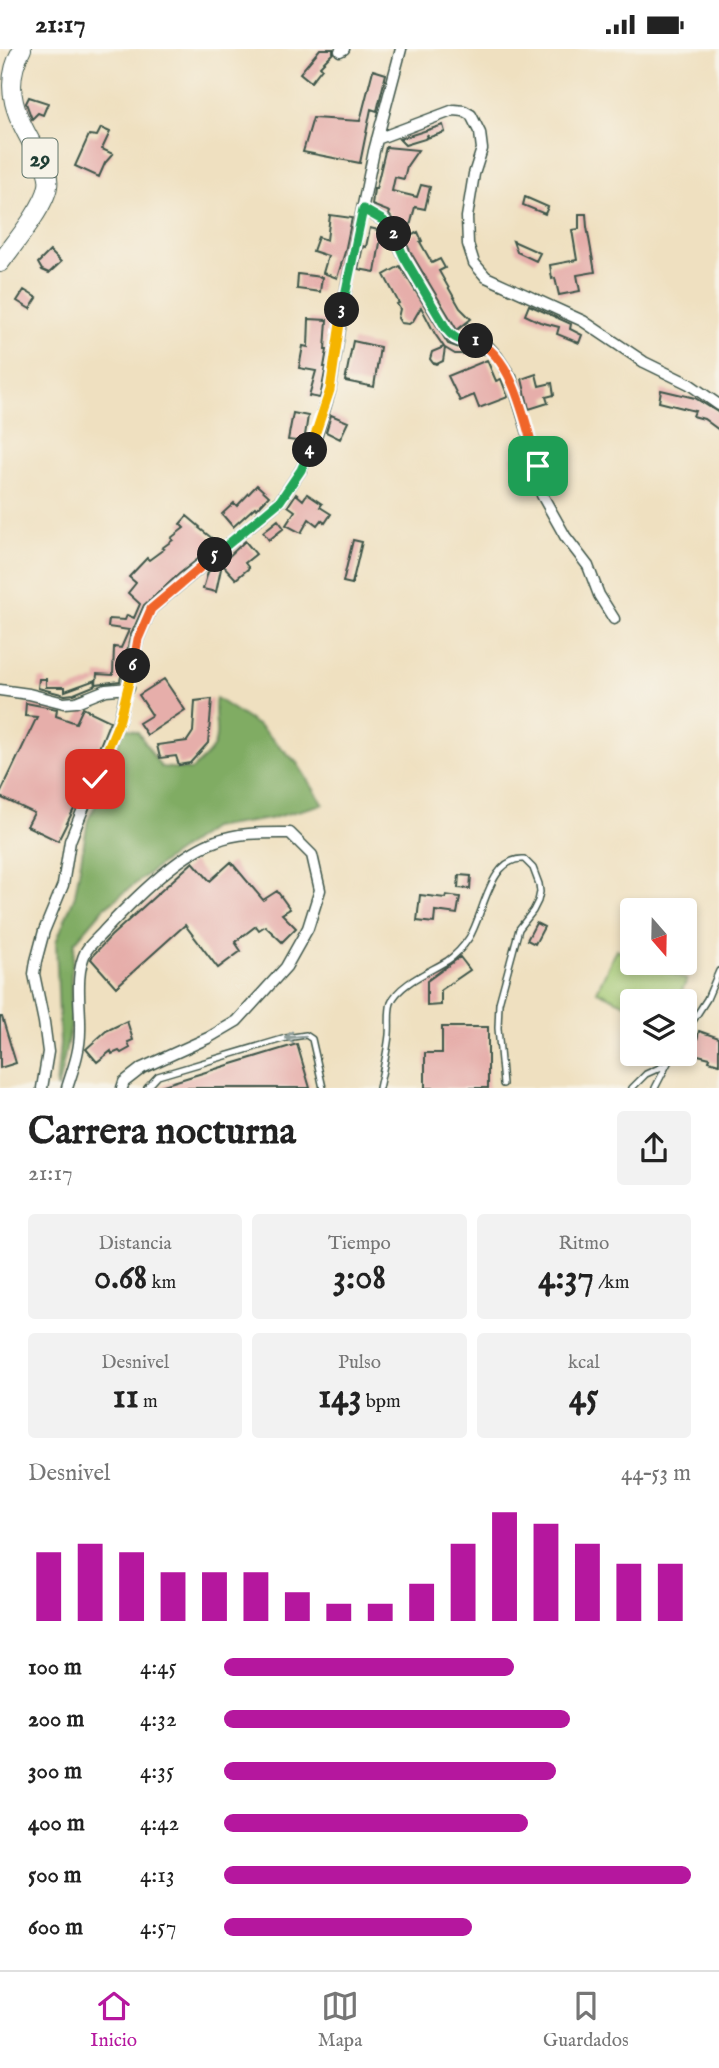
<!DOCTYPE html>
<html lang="es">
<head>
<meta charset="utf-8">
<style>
  :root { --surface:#fff; --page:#f2f2f2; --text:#222; --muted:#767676; --line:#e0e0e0; --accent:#b5179e }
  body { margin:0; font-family:"IM FELL English",serif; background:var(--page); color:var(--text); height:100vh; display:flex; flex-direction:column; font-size:26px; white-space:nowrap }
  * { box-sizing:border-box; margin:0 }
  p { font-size:23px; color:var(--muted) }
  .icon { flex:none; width:38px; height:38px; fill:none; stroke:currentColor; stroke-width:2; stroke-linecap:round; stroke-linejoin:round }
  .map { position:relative; height:1039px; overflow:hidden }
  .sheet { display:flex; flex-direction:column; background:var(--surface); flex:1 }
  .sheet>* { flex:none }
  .needle { width:46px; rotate:160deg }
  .fabs { position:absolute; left:620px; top:849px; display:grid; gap:14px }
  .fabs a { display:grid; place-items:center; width:77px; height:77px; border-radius:7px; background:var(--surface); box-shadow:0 4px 10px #0003; font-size:35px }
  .pin { position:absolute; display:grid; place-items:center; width:60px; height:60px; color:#fff; margin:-30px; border-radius:14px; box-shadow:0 4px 10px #0006 }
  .km { position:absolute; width:35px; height:35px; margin:-18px; border-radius:50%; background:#222; color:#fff; font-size:19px; line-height:35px; text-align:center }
  .round { display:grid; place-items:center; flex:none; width:74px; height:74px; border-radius:7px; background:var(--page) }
  .headline { display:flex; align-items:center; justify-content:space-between; height:119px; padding:0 28px }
  h1 { font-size:38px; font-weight:700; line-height:52px }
  .figures { display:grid; grid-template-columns:repeat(3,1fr); gap:10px; height:119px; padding:7px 28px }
  .figures div { display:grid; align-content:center; border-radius:7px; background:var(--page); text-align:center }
  .figures b { font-size:35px; font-weight:700 }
  .figures small { font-size:19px; font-weight:400 }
  .figures p { font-size:19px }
  .chart { height:196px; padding:14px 28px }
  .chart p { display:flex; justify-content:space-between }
  .chart svg { width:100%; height:126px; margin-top:7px; stroke:var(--accent); stroke-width:6 }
  ul { padding:0 28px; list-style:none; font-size:23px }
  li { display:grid; grid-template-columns:112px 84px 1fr; align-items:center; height:52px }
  li i { height:18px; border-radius:9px; background:var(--accent) }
  .status { display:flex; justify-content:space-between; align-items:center; height:49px; padding:0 35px; background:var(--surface); direction:ltr }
  .status svg { height:19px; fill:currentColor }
  .dock { display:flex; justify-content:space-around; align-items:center; height:98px; border-top:2px solid var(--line); background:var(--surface); font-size:19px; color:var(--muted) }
  .dock a { display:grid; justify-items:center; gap:4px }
  .dock .active { color:var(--accent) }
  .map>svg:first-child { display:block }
</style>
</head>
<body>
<div class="status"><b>21:17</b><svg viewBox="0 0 49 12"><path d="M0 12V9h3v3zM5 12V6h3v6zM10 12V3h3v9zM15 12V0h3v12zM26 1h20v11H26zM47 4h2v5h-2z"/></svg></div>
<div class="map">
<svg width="719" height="1039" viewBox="0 0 719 1039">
  <rect width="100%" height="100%" fill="#f7f3e8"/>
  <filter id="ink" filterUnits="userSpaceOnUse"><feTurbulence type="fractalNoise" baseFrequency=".0143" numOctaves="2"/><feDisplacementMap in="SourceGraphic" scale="14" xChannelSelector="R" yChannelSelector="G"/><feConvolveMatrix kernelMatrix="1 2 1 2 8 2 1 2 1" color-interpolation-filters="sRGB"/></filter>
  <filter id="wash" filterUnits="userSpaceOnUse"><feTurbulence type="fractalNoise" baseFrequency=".00686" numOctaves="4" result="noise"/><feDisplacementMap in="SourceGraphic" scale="28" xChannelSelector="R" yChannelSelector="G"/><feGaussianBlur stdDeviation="1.57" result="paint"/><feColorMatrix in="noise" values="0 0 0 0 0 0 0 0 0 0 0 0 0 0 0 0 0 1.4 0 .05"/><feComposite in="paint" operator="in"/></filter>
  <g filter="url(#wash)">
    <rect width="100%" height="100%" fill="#efe0c0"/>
    <path fill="#a1c771" stroke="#608252" stroke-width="2" d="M 616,900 L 632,907 L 632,914 L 647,914 L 687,931 L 677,952 L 632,952 L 632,958 L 597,942 Z"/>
    <path fill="#80ac63" stroke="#50744c" stroke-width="2" d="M 216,649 L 260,678 L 297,714 L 323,755 L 269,770 L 212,779 L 166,811 L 104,859 L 75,893 L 71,927 L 71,977 L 58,1039 L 56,1039 L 60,994 L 56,893 L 75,846 L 88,771 L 108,732 L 123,678 L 138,683 L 161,718 L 191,721 C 198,715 207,708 212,700 C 221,686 212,664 216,649 Z"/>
    <g id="blocks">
      <path fill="#e6aeaa" d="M 320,0 L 333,0 L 333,4 L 320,17 L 322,19 L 311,33 L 300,24 Z
        M 373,21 L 386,25 L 377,62 L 371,60 L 360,114 L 303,103 L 313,69 L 360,72 Z
        M 29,48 L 48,54 L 43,66 L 38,64 L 32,70 L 26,54 Z
        M 443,76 L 445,83 L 427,89 L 428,85 L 425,90 L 405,96 L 399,90 Z
        M 101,79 L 110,83 L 102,100 L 113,105 L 105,114 L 99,128 L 75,117 L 89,86 L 97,87 Z
        M 386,98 L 418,101 L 407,117 L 404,130 L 395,128 L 392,142 L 417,148 L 421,136 L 430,138 L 425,160 L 415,158 L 407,189 L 418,183 L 422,192 L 420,193 L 432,214 L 440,210 L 445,219 L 439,222 L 460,259 L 471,270 L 457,281 L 411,204 L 398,177 L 389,166 L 390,163 L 372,156 L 374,140 L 376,140 Z
        M 525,148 L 548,158 L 545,165 L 523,156 Z
        M 579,165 L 586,165 L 587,178 L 595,223 L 577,226 L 580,242 L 559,246 L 555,229 L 552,230 L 550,216 L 577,211 L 572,181 L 579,180 Z
        M 330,166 L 352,169 L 345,203 L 337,229 L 323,224 L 328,207 L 313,202 L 318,188 L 327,191 Z
        M 370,179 L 382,182 L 375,223 L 358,220 L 363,197 L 366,198 Z
        M 513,192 L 540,204 L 536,212 L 517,203 Z
        M 50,202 L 61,213 L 49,224 L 42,221 L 38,214 Z
        M 400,217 L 448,295 L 465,301 L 476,300 L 484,305 L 455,305 L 445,299 L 443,312 L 437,315 L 433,314 L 430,310 L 432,303 L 444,298 L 435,285 L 421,258 L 413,272 L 409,275 L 401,274 L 398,269 L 400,260 L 397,255 L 399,254 L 384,226 Z
        M 298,225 L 322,228 L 320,243 L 297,240 Z
        M 24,241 L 37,249 L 30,260 L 17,252 Z
        M 529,256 L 571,275 L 570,280 L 582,286 L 579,294 L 557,285 L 559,278 L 540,273 L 525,266 Z
        M 309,270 L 327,271 L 325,301 L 327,301 L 324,318 L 326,318 L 320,349 L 309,347 L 316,322 L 299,319 L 303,297 L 308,298 Z
        M 353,292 L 380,298 L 374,338 L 345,332 Z
        M 487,311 L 496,332 L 501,330 L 508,348 L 479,359 L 474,346 L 460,352 L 448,327 Z
        M 536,325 L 539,337 L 552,334 L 554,346 L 546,348 L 548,354 L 529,360 L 522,330 Z
        M 661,341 L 695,349 L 719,364 L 719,381 L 704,370 L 693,367 L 695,362 L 659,353 Z
        M 293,364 L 308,367 L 304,393 L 288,391 Z
        M 331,366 L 348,373 L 340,390 L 326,383 Z
        M 526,404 L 532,430 L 517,434 L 511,408 Z
        M 257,436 L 269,447 L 257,460 L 255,458 L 233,478 L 222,465 L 234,454 L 237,457 Z
        M 296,445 L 303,451 L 307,445 L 322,455 L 320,458 L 331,465 L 325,474 L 321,471 L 317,476 L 309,470 L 301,484 L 286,476 L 295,462 L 288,457 Z
        M 187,467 L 200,478 L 199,479 L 218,494 L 178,526 L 144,556 L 130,588 L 120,632 L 96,635 L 97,625 L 113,626 L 114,598 L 121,599 L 129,581 L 108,578 L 109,570 L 125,571 L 127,566 L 134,569 L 140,555 L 128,544 L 136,534 L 129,528 L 147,509 L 149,511 L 164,500 L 162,499 L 173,491 L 171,489 L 184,479 L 180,475 Z
        M 278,471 L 284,479 L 269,491 L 263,483 Z
        M 353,491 L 362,493 L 352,535 L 343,533 Z
        M 245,492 L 256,505 L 245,514 L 249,519 L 236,530 L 222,515 L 216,543 L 203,540 L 208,523 L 220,513 L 222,514 Z
        M 39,630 L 46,630 L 46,638 L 65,638 L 65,642 L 95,631 L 96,636 L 74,645 L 65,646 L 38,639 Z
        M 164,630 L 185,661 L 147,686 L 139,674 L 152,666 L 139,646 Z
        M 212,650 L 208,694 L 190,714 L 179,716 L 176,707 L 160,709 L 157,696 L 187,692 L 193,683 L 195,652 Z
        M 26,654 L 57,660 L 56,667 L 76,674 L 83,659 L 110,672 L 76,756 L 58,792 L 27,777 L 34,764 L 0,748 L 0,745 L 37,668 L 25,667 Z
        M 193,813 L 210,832 L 231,813 L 263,851 L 277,842 L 290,860 L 282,865 L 296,879 L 282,893 L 265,877 L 259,881 L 256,877 L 235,893 L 241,902 L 218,919 L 185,876 L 116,938 L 91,910 L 93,906 L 111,887 Z
        M 459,826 L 471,827 L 470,840 L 458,839 Z
        M 420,846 L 445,849 L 446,846 L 460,848 L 457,865 L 435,862 L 434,874 L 417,872 Z
        M 536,874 L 544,878 L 535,895 L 527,891 Z
        M 460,908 L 470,921 L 441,941 L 441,956 L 427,957 L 427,932 Z
        M 0,968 L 2,968 L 16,1014 L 0,1019 Z
        M 127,972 L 133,991 L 128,993 L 130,999 L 121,1004 L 119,1002 L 112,1005 L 111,1002 L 97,1013 L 86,1000 L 106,982 Z
        M 442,978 L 488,978 L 488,1039 L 425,1039 L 425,1004 L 442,1004 Z
        M 699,982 L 719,989 L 719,1015 L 709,1012 L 710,1009 L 694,1005 Z
        M 297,995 L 310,1039 L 160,1039 L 160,1037 Z"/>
    </g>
  </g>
  <g filter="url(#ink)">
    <use href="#blocks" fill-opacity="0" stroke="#3e5549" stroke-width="2"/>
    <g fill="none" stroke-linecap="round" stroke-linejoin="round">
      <g stroke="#3e5549" stroke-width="8">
        <path id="lane" d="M 684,986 L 707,950 L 719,922
          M 147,1039 L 158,1027 L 286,989 L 306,986 L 312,990 L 323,1039
          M 379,1039 C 383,1021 387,1004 389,986 C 390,976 388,963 391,954 C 398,935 431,922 447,912 C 456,906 463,898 469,889 C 484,866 489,808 524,810 L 533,819 L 539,835 L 540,843 L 538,852 L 533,862 L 519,880 L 499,954 L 498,979 L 503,1035
          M 632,1039 L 646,1025 L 666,1016
          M 655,1039 L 673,1004"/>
      </g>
      <g stroke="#3e5549" stroke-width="13">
        <path id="street" d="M 340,2 L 344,0
          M 377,90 L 454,61 L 464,62 L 471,66 L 480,84 L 482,100 L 474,125 L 467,168 L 468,195 L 474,214 L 486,228 L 583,272 L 644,313 L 689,335 L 719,356
          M 363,160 L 384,172 L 391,181 L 404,208 L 447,281 L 454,290 L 467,293 L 477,292 L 488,297 L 497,307 L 511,328 L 538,417 L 542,446 L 565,487 L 588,517 L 599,546 L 614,570
          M 0,641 L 29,645 L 64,654 L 76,653 L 106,641 L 129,639
          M 42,1039 L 48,1003 L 44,973 L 34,925 L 36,912 L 44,882 L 63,836 L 70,792 L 120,669 L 138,590 L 151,560 L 280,452 L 301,421 L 315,392 L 330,342 L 347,235 L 374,102 L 401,0
          M 67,1039 C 73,1020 80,1002 80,982 C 81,957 74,926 86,902 C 90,895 99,888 104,882 C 131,853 178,805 216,792 C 239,783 265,784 290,784 L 312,806 L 320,841 L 308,879 L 286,918 L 237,972 L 208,989 L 142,1019 L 124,1033 L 122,1039"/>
      </g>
      <g stroke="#3e5549" stroke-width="20">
        <path id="primary" d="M 0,214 C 13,196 45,158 48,137 C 50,126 44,116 39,107 C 18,70 0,40 22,0"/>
      </g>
      <use href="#lane" stroke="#fff" stroke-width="5"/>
      <use href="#street" stroke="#fff" stroke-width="10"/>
      <use href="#primary" stroke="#fff" stroke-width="18"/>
    </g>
    <defs><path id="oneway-shaft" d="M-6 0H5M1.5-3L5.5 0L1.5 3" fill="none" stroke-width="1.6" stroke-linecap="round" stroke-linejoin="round" transform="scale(1.75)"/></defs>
    <use stroke="#8f9e9a" href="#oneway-shaft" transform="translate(295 988) rotate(175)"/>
  </g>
  <g fill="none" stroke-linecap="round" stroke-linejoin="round" filter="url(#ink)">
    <g stroke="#fff" stroke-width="14">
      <path id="split-1" d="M 476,292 C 515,308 526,379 538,417"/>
    </g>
    <g stroke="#fff" stroke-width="14">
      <path id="split-2" d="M 394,185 L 404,208 L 447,281 C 455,291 463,293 476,292"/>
    </g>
    <g stroke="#fff" stroke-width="14">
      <path id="split-3" d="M 342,261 L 363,160 L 384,172 L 394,185"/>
    </g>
    <g stroke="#fff" stroke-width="14">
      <path id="split-4" d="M 310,401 L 330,341 L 342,261"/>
    </g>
    <g stroke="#fff" stroke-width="14">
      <path id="split-5" d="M 215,506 L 280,452 L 301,421 L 310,401"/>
    </g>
    <g stroke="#fff" stroke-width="14">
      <path id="split-6" d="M 133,617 L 138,590 L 151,560 L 215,506"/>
    </g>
    <g stroke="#fff" stroke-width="14">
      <path id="split-7" d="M 95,730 L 120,670 L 133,617"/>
    </g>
    <use href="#split-1" stroke="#f0652b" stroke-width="9"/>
    <use href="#split-2" stroke="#22a559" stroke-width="9"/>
    <use href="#split-3" stroke="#22a559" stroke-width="9"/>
    <use href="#split-4" stroke="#f5b400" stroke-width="9"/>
    <use href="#split-5" stroke="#22a559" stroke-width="9"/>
    <use href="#split-6" stroke="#f0652b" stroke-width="9"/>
    <use href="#split-7" stroke="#f5b400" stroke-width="9"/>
  </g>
  <g text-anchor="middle" stroke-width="7" stroke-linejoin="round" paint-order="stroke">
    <rect fill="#f7f3e8" stroke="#60746a" stroke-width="2" x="22.5" y="89.5" width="35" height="39" rx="5"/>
    <g font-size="23" font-weight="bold" fill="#1f3d34">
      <text x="40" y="117">29</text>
    </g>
  </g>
</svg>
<div class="fabs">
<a><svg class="needle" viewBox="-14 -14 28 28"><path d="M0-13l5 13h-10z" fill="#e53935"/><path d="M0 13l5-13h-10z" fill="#767676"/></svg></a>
<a><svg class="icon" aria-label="layers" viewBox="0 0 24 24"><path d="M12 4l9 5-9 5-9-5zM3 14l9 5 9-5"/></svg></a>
</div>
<div class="pin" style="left:538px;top:417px;background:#1e9e55"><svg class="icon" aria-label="arrive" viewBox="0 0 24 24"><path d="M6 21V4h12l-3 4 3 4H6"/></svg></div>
<div class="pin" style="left:95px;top:730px;background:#d93025"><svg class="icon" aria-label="check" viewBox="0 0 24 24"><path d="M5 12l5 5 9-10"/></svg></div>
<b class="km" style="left:476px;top:292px">1</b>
<b class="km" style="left:394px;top:185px">2</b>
<b class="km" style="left:342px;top:261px">3</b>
<b class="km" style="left:310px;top:401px">4</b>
<b class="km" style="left:215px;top:506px">5</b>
<b class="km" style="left:133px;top:617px">6</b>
</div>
<section class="sheet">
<div class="headline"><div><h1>Carrera nocturna</h1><p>21:17</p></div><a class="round"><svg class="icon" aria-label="share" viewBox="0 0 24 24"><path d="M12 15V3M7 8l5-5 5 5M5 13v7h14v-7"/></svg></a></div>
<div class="figures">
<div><p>Distancia</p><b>0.68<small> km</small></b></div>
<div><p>Tiempo</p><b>3:08</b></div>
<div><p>Ritmo</p><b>4:37<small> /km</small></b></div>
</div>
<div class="figures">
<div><p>Desnivel</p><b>11<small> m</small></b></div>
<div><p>Pulso</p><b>143<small> bpm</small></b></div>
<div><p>kcal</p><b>45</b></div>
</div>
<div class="chart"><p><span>Desnivel</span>44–53 m</p>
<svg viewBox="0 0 160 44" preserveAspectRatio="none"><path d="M5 44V20M15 44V17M25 44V20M35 44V27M45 44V27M55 44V27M65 44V34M75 44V38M85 44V38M95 44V31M105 44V17M115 44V6M125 44V10M135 44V17M145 44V24M155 44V24"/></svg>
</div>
<ul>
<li><b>100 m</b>4:45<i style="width:62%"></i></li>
<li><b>200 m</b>4:32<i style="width:74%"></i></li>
<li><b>300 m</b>4:35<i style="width:71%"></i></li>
<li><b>400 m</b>4:42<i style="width:65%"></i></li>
<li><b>500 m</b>4:13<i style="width:100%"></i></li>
<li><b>600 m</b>4:57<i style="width:53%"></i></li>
</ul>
</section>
<nav class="dock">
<a class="active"><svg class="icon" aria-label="home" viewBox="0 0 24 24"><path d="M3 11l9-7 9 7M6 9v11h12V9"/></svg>Inicio</a>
<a><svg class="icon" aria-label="map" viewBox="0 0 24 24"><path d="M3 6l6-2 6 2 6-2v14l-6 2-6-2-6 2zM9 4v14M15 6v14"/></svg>Mapa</a>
<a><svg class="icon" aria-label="saved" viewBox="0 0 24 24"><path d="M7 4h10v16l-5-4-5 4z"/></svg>Guardados</a>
</nav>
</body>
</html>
